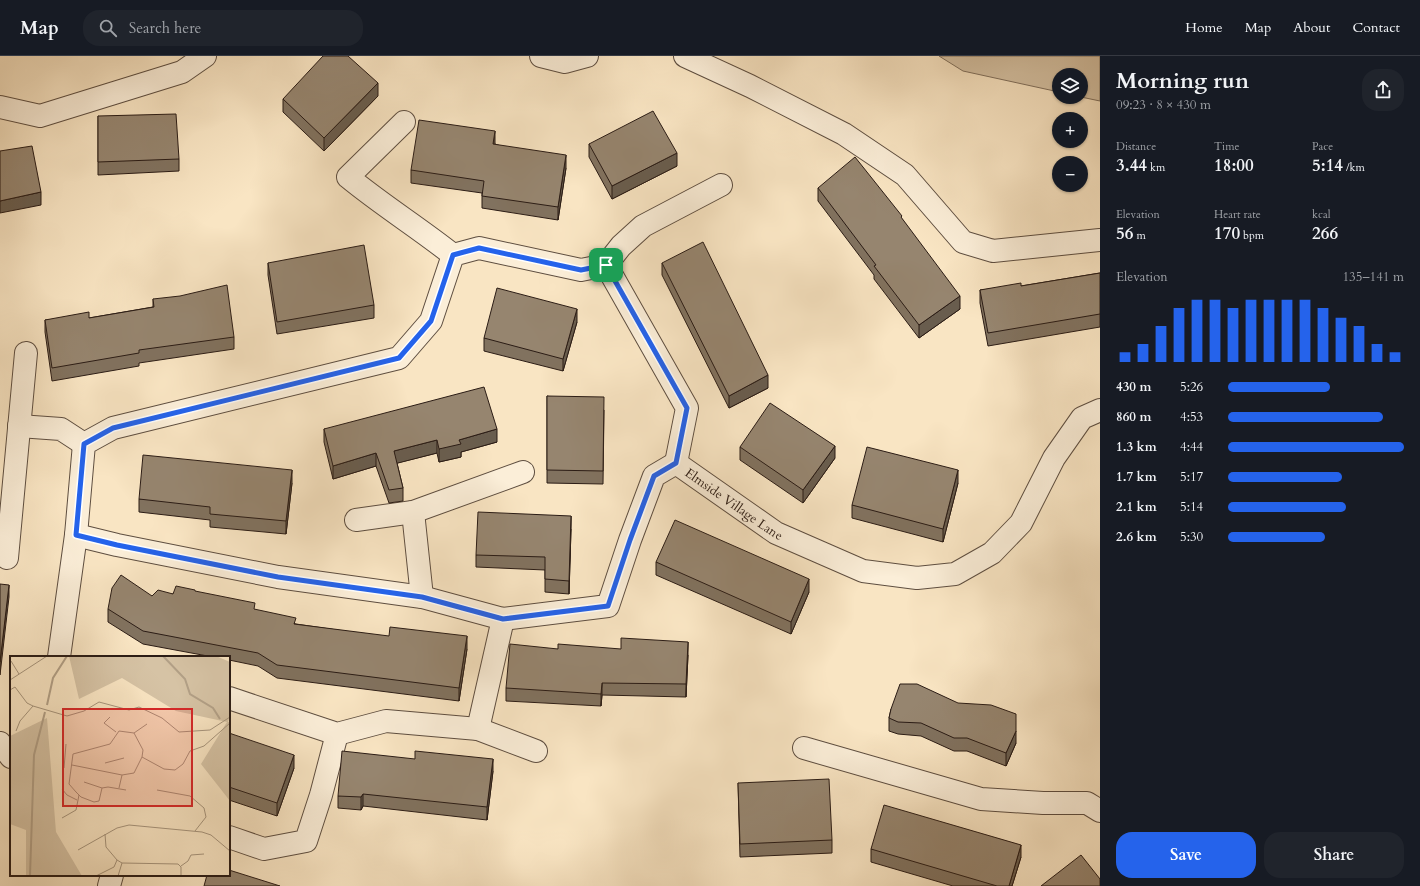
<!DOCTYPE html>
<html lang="en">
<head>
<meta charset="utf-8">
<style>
  :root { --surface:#171b24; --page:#20242c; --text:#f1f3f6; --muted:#9ea1a6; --line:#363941; --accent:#2563eb }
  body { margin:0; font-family:Cardo,serif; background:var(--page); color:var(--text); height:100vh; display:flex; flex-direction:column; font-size:15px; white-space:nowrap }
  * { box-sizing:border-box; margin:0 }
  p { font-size:13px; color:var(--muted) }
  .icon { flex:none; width:22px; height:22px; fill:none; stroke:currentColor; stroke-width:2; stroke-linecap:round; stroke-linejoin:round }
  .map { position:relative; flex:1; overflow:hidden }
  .drawer { display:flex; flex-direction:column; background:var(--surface); width:320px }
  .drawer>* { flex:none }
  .controls { position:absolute; left:1052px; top:12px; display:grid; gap:8px }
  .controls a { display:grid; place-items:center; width:36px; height:36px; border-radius:50%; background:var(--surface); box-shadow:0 1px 3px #0004; font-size:20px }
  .pin { position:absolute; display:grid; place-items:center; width:34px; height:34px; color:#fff; margin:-17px; border-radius:8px; box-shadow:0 2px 6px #0006 }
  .round { display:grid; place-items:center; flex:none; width:42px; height:42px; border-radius:16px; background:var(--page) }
  .summary { display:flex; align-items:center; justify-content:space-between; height:68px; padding:0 16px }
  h1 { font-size:22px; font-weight:600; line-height:30px }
  .figures { display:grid; grid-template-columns:repeat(3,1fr); gap:6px; height:68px; padding:4px 16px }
  .figures div { display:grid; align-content:center }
  .figures b { font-size:17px; font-weight:600 }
  .figures small { font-size:11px; font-weight:400 }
  .figures p { font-size:11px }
  .chart { height:112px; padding:8px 16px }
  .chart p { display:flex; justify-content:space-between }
  .chart svg { width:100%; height:72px; margin-top:4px; stroke:var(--accent); stroke-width:6 }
  .action { display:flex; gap:8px; margin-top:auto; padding:8px 16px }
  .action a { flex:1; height:46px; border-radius:16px; background:var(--accent); color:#fff; font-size:16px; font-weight:600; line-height:46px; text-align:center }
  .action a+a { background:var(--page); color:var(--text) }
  ul { padding:0 16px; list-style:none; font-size:13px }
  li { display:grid; grid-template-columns:64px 48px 1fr; align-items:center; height:30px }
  li i { height:10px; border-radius:5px; background:var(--accent) }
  header { display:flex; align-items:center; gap:24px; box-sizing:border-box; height:56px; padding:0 20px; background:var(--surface); border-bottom:1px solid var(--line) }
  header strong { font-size:19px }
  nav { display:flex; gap:22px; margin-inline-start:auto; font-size:14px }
  .search { width:280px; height:36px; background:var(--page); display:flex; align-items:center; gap:10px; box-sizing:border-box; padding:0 14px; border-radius:16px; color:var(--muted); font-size:15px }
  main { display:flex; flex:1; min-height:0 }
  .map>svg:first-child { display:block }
</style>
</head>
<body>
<header>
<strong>Map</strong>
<div class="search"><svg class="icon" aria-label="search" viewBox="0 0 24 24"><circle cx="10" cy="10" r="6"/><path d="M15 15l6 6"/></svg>Search here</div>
<nav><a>Home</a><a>Map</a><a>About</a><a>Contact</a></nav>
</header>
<main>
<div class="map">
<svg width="1100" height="830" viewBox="0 0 1100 830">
  <rect width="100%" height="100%" fill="#f9e5c3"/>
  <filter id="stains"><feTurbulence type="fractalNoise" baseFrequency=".005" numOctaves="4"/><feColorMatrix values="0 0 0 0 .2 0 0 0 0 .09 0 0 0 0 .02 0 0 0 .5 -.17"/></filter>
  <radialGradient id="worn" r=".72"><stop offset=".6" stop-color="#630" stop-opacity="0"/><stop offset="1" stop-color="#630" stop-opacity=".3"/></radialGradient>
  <path fill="#d6c3a5" stroke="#80705d" d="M 939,0 L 1100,0 L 1100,45 L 1081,41 L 1081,19 L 1059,19 L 1059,36 L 963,15 Z"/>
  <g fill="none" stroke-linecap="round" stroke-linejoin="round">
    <g stroke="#5e4e40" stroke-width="24">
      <g id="street">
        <path d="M 541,0 L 565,6 L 587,0"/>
        <path d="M 685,0 L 750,30 L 844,78 L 905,119 L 963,186 L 993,195 L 1100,184"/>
        <path d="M 0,51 L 40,60 L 182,16 L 205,0"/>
        <path d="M 404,66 L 348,121 C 382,149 419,172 453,199"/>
        <path d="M 606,209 L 621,190 L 643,170 L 721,129"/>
        <path d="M 19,370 L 61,373 L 84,388"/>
        <path d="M 413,456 L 422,541"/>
        <path d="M 356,464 L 413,456 L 523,416"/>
        <path id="s1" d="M 76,479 L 117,489 L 278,521 L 422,541 L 503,563 L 608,550 L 630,484 L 654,420 L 676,407 L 776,477 L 863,515 L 917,522 L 955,518 L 992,497 L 1021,467 L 1054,402 L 1082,362 L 1100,354"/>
        <path d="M 7,502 L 26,297"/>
        <path d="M 59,601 L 76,479 L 84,388 L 113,372 L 399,302 L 431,265 L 453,199 L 479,192 L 581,214 L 606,209 L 687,352 L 676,407"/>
        <path d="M 229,642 L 337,678 L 386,665 L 478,673 L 536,695"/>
        <path d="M 478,673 L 503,563"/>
        <path d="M 0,687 L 11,701"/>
        <path d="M 804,692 L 981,743 L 1043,747 L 1087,747 L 1100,755"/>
        <path d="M 229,781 L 264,793 L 306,785 L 321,739 L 337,678"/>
        <path d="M 109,830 L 112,819"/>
      </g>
    </g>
    <use href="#street" stroke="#fbeed8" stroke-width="22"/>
  </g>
  <path fill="#81725f" stroke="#2b1c15" d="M 378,40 L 324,95 L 283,56 L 283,43 Z
    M 98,60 L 179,103 L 179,115 L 98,119 Z
    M 495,88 L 566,112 L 558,164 L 482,152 L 482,137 L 411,127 L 411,114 Z
    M 589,88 L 677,110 L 612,143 L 589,101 Z
    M 818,132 L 902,163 L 960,253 L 919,282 L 874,223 L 874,219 L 818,145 Z
    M 268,207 L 374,249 L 374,262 L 277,278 L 268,219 Z
    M 662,207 L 768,332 L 729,352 L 662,219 Z
    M 1100,217 L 1100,271 L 988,290 L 980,247 L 980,234 L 1021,230 Z
    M 153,243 L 234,281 L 234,293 L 139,307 L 139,310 L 52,325 L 45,276 L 45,264 L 89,262 L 153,251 Z
    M 577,266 L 563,315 L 484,295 L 484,282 Z
    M 547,340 L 604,354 L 603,428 L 547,427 Z
    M 324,373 L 497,386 L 461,396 L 461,401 L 439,406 L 437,397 L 397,407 L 403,432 L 403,445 L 389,447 L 376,410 L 333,423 L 324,386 Z
    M 740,391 L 835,402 L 803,447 L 740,404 Z
    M 292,427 L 286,478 L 210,471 L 210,464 L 139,456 L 139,443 Z
    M 958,427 L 943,486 L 852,462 L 852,449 Z
    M 571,473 L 569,538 L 545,536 L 545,514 L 476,511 L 476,499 Z
    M 656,506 L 809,536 L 791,578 L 656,519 Z
    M 195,536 L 255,554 L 296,568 L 467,593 L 459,645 L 277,622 L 258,610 L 229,604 L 229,601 L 213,601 L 143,588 L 108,566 L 108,553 L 152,540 Z
    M 558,593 L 688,599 L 686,641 L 602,639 L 601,650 L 506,645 L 506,632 Z
    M 891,653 L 1016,687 L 1006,710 L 967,695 L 954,695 L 921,680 L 898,678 L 889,675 L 889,662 Z
    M 229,677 L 294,712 L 277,760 L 229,744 Z
    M 493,715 L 487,764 L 363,750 L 361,754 L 338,752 L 338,740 Z
    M 738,727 L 832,784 L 832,797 L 740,801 Z
    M 871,793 L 1021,801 L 1012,830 L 953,830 L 871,806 Z"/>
  <path fill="#695d4e" stroke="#2b1c15" d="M 378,27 L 378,40 L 324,95 L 324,82 Z
    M 495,75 L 495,88 L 493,101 L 493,88 Z
    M 677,97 L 677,110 L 612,143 L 612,130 Z
    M 566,99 L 566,112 L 558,164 L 558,151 Z
    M 41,136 L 41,149 L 0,157 L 0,145 Z
    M 960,240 L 960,253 L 919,282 L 919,269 Z
    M 577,253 L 577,266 L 563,315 L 563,303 Z
    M 768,319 L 768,332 L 729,352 L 729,340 Z
    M 497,373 L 497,386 L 461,396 L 461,401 L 439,406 L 439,393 L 459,384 Z
    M 437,384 L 437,397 L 394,408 L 394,395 Z
    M 835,390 L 835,402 L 803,447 L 803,434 Z
    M 376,397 L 376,410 L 333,423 L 333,410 Z
    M 292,414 L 292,427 L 286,478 L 286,465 Z
    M 958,414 L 958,427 L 943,486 L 943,473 Z
    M 571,460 L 571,473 L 569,538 L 569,525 Z
    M 809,523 L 809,536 L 791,578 L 791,566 Z
    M 9,529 L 9,541 L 0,619 L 0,606 Z
    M 467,580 L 467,593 L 459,645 L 459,632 Z
    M 688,586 L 688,599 L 686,641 L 686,628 Z
    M 602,627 L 602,639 L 601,650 L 601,638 Z
    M 1016,675 L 1016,687 L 1006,710 L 1006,697 Z
    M 294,699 L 294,712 L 277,760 L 277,747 Z
    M 493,703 L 493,715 L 487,764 L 487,751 Z
    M 363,738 L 363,750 L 361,754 L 361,741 Z
    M 1021,789 L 1021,801 L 1012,830 L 1009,830 Z"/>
  <path fill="#96856f" stroke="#2b1c15" d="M 323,0 L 348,0 L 378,27 L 324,82 L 283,43 Z
    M 653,55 L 677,97 L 612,130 L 589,88 Z
    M 176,58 L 179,103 L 98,106 L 98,60 Z
    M 419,64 L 495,75 L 493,88 L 566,99 L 558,151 L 482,140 L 484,125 L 411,114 Z
    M 32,90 L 41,136 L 0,145 L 0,95 Z
    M 855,101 L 902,160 L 901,161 L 960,240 L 919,269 L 874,210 L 876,209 L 818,132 Z
    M 703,186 L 768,319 L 729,340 L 662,207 Z
    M 364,189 L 374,249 L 277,266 L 268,207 Z
    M 1100,217 L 1100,258 L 988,277 L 980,234 L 1021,227 L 1021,230 Z
    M 227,229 L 234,281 L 139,294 L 139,297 L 52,312 L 45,264 L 89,256 L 89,262 L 154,251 L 153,243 L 180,240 Z
    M 497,232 L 577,253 L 563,303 L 484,282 Z
    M 484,331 L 497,373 L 459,384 L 461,388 L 439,393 L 437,384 L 394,395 L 403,432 L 389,434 L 376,397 L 333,410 L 324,373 Z
    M 547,340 L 604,341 L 603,415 L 547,414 Z
    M 770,347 L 835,390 L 803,434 L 740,391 Z
    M 867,391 L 958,414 L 943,473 L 852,449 Z
    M 143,399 L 292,414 L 286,465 L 210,458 L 210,451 L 139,443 Z
    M 478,456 L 571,460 L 569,525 L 545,523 L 545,501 L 476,499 Z
    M 675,464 L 809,523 L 791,566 L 656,506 Z
    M 121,519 L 152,540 L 158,534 L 173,538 L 176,530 L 195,534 L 195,535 L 255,547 L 254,553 L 296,562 L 294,568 L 389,580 L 390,571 L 467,580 L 459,632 L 277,609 L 258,597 L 143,575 L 108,553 L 112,532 Z
    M 0,528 L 9,529 L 0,606 Z
    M 621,582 L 688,586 L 686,628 L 602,627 L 601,638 L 506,632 L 510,588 L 558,593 L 558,588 L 621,593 Z
    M 900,628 L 917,628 L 958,647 L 991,649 L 1016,658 L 1016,675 L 1006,697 L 967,682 L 954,682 L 921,667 L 898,666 L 889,662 L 891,653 Z
    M 229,677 L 294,699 L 277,747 L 229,731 Z
    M 342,695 L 415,703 L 415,695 L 493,703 L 487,751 L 363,738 L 361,741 L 338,740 Z
    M 829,723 L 832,784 L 740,788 L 738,727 Z
    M 884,749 L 1021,789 L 1009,830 L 997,830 L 871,793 Z
    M 1081,799 L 1100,823 L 1100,830 L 1041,830 Z
    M 229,814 L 280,830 L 204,830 L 207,819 L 229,819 Z"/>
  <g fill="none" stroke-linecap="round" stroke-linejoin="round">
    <g stroke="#fff" stroke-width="8">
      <path id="route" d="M 479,192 L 581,214 L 606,209 L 687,352 L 676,407 L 654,420 L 630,484 L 608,550 L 503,563 L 422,541 L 278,521 L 117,489 L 76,479 L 84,388 L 113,372 L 399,302 L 431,265 L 453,199 Z"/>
    </g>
    <use href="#route" stroke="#2563eb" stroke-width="5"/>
  </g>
  <g text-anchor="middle" stroke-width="3.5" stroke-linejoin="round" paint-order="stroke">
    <g font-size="13" fill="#2b1c15" stroke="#fbeed8">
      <text dy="5" stroke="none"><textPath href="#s1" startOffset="776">Elmside Village Lane</textPath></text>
    </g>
  </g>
  <g transform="translate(10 600)">
    <rect width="220" height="220" fill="#f9e5c3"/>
    <path d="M 59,0 L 206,0 L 220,6 L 220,59 L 218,66 L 220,66 L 220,145 L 191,108 L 217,66 L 166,55 L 112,22 L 69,43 ZM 37,62 L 46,176 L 72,220 L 16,220 L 16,174 L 0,168 L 0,80 Z" fill="#d6c3a5"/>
    <path fill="none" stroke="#b3a188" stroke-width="2" d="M 153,0 L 175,23 L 180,38 L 203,52 L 210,63M 37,49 L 43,22 L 57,0M 20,220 L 24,99 L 35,56"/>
    <path fill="none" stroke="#a7957d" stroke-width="1" d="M 1,5 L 9,18M 0,24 L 37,0M 0,34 L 5,31 L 17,47 L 23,50M 100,61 L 94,67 L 106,76M 6,75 L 10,65 L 23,50 L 57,60 L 74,55 L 89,46 L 119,54 L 129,51 L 152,62 L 169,76 L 200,74 L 220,61M 124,77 L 137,68M 95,107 L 114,102M 62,109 L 112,119 L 124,117 L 132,101 L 154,113 L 165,114 L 173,108 L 180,95 L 194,90 L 220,67M 54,112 L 56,88M 74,126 L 92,132 L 98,131 L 116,134M 92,132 L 89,145 L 84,146 L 71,141 L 66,136 L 59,128 L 63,98 L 100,88 L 109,75 L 124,77 L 133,94 L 132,101M 109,132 L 112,119M 52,133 L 57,139 L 67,144M 147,134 L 180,140 L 194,152 L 196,161 L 185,175M 52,162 L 66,154 L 69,139M 95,178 L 96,191 L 107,204 L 112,207 L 168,208 L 171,211 L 171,220M 68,194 L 107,172 L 119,169 L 192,176 L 201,179 L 220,195M 171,210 L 178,205 L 181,199 L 194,198M 86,220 L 104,211 L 107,204M 108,220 L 112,207"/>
    <path fill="#d62828" fill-opacity="0.15" stroke="#d62828" stroke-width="2" d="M 53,53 L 182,53 L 182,150 L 53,150 Z"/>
    <rect width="220" height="220" fill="none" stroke="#2b1c15" stroke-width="2"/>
  </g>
  <rect width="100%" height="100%" filter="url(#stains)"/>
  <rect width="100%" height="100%" fill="url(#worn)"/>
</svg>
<div class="controls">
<a><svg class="icon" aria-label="layers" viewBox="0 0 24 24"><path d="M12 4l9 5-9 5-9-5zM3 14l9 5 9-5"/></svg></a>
<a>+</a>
<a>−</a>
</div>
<div class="pin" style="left:606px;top:209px;background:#1e9e55"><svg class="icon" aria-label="arrive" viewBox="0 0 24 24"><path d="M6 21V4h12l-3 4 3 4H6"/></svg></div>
</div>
<section class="drawer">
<div class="summary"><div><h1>Morning run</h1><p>09:23 · 8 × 430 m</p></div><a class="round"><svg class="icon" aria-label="share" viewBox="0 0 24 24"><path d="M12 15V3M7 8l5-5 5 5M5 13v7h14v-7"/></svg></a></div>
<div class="figures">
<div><p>Distance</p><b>3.44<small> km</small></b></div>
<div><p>Time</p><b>18:00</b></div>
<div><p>Pace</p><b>5:14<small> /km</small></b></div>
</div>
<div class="figures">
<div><p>Elevation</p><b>56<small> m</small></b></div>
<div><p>Heart rate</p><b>170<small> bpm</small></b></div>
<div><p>kcal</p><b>266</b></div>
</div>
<div class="chart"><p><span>Elevation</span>135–141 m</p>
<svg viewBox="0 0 160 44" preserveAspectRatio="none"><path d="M5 44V38M15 44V33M25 44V22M35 44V11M45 44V6M55 44V6M65 44V11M75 44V6M85 44V6M95 44V6M105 44V6M115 44V11M125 44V17M135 44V22M145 44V33M155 44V38"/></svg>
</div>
<ul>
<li><b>430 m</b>5:26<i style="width:58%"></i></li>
<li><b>860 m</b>4:53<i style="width:88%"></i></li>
<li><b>1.3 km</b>4:44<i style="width:100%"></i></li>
<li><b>1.7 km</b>5:17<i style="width:65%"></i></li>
<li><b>2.1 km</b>5:14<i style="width:67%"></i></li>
<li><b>2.6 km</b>5:30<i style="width:55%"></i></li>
</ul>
<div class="action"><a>Save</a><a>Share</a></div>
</section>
</main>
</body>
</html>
